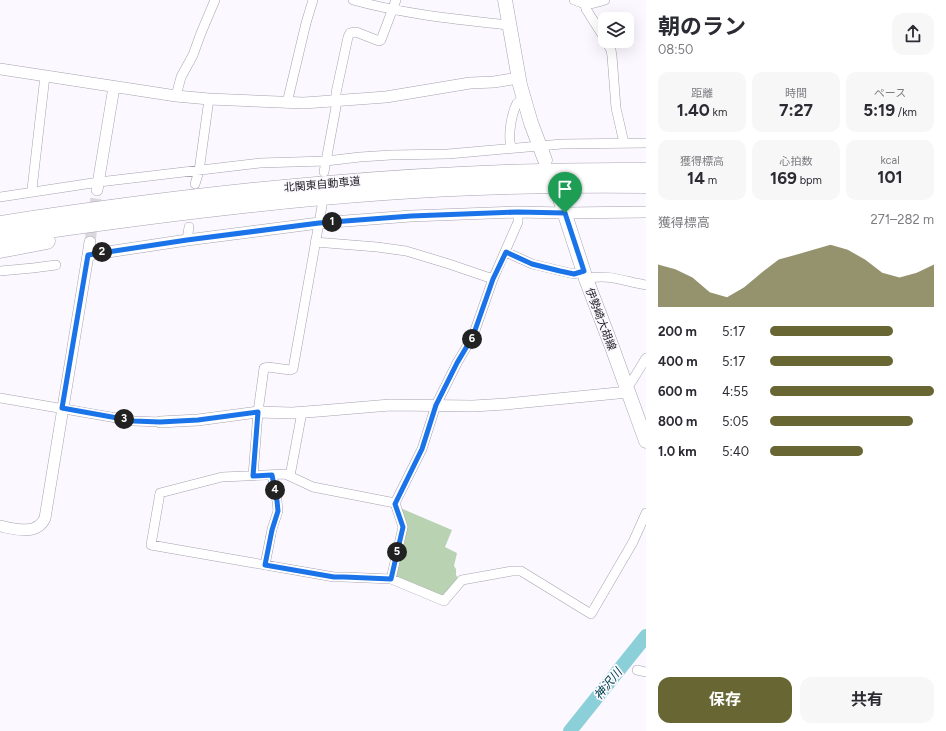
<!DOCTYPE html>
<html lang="ja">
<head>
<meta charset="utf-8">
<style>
  :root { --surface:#fff; --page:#f7f7f7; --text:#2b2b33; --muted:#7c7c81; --accent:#686632 }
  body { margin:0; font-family:Figtree,"Noto Sans JP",sans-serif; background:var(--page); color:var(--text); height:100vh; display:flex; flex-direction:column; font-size:15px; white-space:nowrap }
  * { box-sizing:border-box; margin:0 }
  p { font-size:13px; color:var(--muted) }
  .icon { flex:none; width:22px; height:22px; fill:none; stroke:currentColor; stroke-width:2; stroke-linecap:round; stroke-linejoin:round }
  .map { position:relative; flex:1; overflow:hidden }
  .panel { display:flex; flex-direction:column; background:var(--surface); width:300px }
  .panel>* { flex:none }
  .tools { position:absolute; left:598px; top:12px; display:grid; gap:8px }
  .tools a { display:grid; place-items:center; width:36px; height:36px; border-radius:8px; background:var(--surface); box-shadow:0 4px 16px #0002; font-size:20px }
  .pin { position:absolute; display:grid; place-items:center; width:34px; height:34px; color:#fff; margin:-41px -17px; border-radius:50% 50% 50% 0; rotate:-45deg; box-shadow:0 0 4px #0007 }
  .pin .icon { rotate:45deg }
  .km { position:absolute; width:20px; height:20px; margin:-10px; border-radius:50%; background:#222; color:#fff; font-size:11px; line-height:20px; text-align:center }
  .round { display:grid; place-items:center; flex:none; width:42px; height:42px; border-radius:12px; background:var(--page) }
  .head { display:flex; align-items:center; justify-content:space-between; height:68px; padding:0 12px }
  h1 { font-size:22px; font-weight:700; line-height:30px }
  .figures { display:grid; grid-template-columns:repeat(3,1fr); gap:6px; height:68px; padding:4px 12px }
  .figures div { display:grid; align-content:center; border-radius:10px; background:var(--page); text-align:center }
  .figures b { font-size:17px; font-weight:700 }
  .figures small { font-size:11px; font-weight:400 }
  .figures p { font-size:11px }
  .chart { height:112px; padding:8px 12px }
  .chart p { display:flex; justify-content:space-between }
  .chart svg { width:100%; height:72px; margin-top:4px; fill:var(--accent); opacity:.7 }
  .action { display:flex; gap:8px; margin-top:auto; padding:8px 12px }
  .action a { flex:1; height:46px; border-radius:12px; background:var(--accent); color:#fff; font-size:16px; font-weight:700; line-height:46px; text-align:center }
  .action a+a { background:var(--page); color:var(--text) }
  ul { padding:0 12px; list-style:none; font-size:13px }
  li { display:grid; grid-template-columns:64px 48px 1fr; align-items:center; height:30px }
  li i { height:10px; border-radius:5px; background:var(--accent) }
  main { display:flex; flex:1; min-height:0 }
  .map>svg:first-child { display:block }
</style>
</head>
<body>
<main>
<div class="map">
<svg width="646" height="731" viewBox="0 0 646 731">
  <rect width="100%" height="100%" fill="#fbf9ff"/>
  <path fill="#b9d3b2" d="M 398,507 L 452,530 L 445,547 L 457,553 L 454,566 L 456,569 L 456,575 L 458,578 L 443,598 L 394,577 L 405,525 Z"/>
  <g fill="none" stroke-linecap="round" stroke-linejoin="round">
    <path stroke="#8bcfd8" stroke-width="14" d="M 570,731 L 646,636"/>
    <path stroke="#dad8de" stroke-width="11" stroke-dasharray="11 5.5" stroke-linecap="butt" d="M 90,242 L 97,190"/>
    <g stroke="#a7a1b0" stroke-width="10">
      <path id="minor" d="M 353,0 C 403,14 455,19 506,25 L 509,25
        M 574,0 C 588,6 591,4 605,0
        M 585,4 L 586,9 L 605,39
        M 606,41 L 611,50 L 612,56 L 616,108 L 624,143
        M 176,96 L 181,77 L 193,55 L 201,33 L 215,0
        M 287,103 L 306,23 L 313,0
        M 511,148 C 508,135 511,115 517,103 L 524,99
        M 324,172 L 336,107 L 336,93 L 348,37 L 350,33 L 356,32 L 379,41 L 381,40 L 396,0
        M 195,184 L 199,171 L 209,99
        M 32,192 L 32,189 L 45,76
        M 0,197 L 99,182 L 260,163 L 326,161 L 360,157 L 391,155 L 448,154 L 562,144 L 646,143
        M 187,240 L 189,227
        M 315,242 L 377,247 L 406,251 L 449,264 L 493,279
        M 506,252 L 532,264 L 574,274 L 584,271
        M 0,271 L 33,268 L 56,265
        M 586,279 C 607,273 626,282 646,285
        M 626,387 L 632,381 L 646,358
        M 0,398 L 134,421 L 160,422
        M 253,476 L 258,412 L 264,368 L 268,367 L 290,370 L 293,369 L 322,206
        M 290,476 L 302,412
        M 395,503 L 313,487 L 285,474 L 222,477 L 160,493 L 151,545 L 334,577 L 344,577 L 391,579 L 444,601 L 462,580 L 512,571 L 521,571 L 591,614 L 633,542 L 646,513
        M 265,565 L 272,529 L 278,511 L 277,501 L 272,475
        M 391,579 L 403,527 L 395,503 L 422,449 L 436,405 L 457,363 L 473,336 L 493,279 L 518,222 L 518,212
        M 637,670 L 646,672"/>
    </g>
    <g stroke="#a7a1b0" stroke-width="12">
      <path id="tertiary" d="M 0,69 L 176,96 L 209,99 L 304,103 L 386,97 L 470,83 L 494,82 L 519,78
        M 97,190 L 114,87
        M 88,255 L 90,242
        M 160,422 L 198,420 L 258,412 L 292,413 L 319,411 L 390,405 L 473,406 L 506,404 L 628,392
        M 0,526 C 15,529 37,536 45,518 L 88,255 L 187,240 L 319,223 L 411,216 L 518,212 L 565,213 L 646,212"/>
    </g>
    <g stroke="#a7a1b0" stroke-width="15">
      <path id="primary" d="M 505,0 L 520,85 L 531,123 L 545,160
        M 559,196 L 586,279 L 612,347 L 646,441"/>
    </g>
    <g stroke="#a7a1b0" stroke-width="17">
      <path id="motorway" d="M 0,224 C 214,191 429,169 646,171
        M 0,237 C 128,218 256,201 385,192 C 472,186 559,184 646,185
        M 0,250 L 47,241"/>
    </g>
    <use href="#minor" stroke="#fff" stroke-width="9"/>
    <use href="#tertiary" stroke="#fff" stroke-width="11"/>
    <use href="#primary" stroke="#fff" stroke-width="14"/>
    <use href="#motorway" stroke="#fff" stroke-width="16"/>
  </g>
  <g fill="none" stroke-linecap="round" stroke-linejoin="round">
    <g stroke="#fff" stroke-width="8">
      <path id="route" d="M 518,212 L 565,213 L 584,271 L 574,274 L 560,271 L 532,264 L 506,252 L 493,279 L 473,336 L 457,363 L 436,405 L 422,449 L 395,504 L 403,527 L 391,579 L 344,577 L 334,577 L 265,565 L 272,530 L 278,511 L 277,501 L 272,475 L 253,476 L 258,412 L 198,420 L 160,422 L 134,421 L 62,408 L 88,255 L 187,240 L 319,223 L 411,216 Z"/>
    </g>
    <use href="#route" stroke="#1a73e8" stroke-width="5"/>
  </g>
  <g text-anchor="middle" stroke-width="3.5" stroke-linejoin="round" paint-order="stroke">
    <g font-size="11" fill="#1d1b20" stroke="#fbf9ff">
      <text transform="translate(322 184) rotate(-5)" y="4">北関東自動車道</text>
      <text transform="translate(601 319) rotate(69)" y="4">伊勢崎大胡線</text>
    </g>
    <g font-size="12" font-style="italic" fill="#04464d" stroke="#fbf9ff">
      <text transform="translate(608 684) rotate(-51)" y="4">神沢川</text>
    </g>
  </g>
</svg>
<div class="tools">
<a><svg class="icon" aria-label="layers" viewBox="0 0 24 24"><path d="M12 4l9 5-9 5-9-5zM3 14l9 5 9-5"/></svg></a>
</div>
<div class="pin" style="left:565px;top:213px;background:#1e9e55"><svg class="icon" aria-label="arrive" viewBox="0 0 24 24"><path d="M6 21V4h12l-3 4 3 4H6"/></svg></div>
<b class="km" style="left:332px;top:222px">1</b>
<b class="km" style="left:102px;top:252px">2</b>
<b class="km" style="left:124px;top:419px">3</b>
<b class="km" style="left:275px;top:490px">4</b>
<b class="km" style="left:397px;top:552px">5</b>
<b class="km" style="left:472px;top:339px">6</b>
</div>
<section class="panel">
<div class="head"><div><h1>朝のラン</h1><p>08:50</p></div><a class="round"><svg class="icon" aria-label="share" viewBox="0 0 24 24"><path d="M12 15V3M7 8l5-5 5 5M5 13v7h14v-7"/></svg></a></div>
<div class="figures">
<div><p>距離</p><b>1.40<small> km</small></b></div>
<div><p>時間</p><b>7:27</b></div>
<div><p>ペース</p><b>5:19<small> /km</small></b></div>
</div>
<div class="figures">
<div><p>獲得標高</p><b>14<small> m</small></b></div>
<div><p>心拍数</p><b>169<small> bpm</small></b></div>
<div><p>kcal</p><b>101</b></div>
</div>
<div class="chart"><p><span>獲得標高</span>271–282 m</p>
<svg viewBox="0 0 160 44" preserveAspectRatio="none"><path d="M0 44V18L10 21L20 26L30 35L40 38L50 32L60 23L70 15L80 12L90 9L100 6L110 9L120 15L130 23L140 26L150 23L160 18V44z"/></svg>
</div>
<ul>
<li><b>200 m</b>5:17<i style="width:75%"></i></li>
<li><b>400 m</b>5:17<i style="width:75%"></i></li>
<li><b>600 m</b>4:55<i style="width:100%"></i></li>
<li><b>800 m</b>5:05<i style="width:87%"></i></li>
<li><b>1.0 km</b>5:40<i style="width:57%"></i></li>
</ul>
<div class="action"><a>保存</a><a>共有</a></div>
</section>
</main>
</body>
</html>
